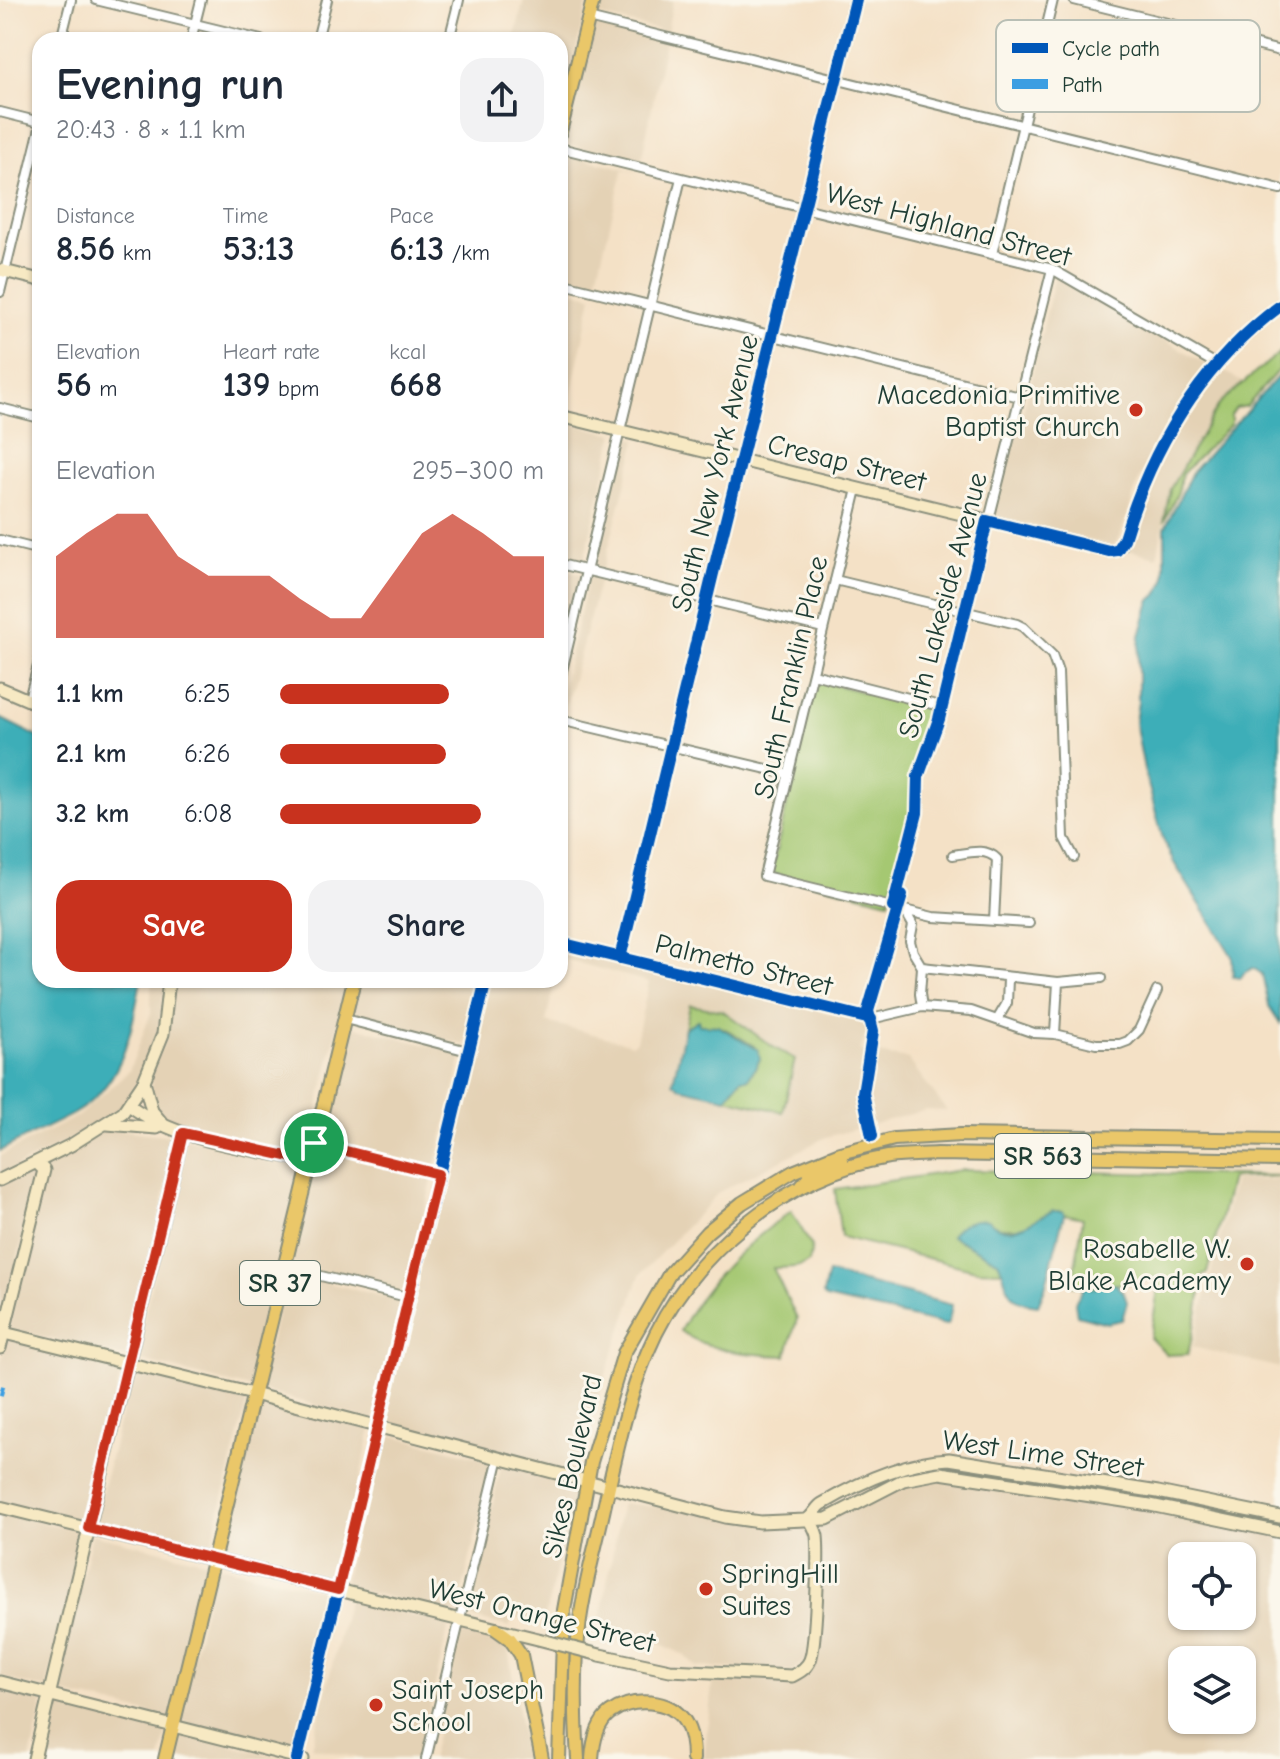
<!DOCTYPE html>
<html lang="en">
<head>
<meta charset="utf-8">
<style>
  :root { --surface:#fff; --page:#f2f2f3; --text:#1f2937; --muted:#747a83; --accent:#c8321e }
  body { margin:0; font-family:"Comic Neue",sans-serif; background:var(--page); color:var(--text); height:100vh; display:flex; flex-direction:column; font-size:30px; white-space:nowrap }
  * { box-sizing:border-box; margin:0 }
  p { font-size:26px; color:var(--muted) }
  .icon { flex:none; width:44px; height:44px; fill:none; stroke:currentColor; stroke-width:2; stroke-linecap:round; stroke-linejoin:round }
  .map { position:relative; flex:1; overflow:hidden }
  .side { position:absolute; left:32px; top:32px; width:536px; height:956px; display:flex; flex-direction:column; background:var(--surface); border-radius:24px; box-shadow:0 2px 6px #0004 }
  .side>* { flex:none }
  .tools { position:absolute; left:1168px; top:1542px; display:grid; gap:16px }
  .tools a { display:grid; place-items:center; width:88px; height:88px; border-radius:16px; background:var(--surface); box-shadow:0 2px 6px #0004; font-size:40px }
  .pin { position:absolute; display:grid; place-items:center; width:68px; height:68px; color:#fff; margin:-34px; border:4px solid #fff; border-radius:50%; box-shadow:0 2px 8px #0007 }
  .round { display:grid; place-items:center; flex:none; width:84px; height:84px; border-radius:24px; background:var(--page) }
  .head { display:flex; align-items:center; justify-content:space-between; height:136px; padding:0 24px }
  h1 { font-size:44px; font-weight:700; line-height:60px }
  .figures { display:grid; grid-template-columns:repeat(3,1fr); gap:12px; height:136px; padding:8px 24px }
  .figures div { display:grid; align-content:center }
  .figures b { font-size:34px; font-weight:700 }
  .figures small { font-size:22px; font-weight:400 }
  .figures p { font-size:22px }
  .chart { height:224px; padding:16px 24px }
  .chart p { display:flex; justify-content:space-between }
  .chart svg { width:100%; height:144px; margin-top:8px; fill:var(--accent); opacity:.7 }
  .action { display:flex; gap:16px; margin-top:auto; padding:16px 24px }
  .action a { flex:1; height:92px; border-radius:24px; background:var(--accent); color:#fff; font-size:32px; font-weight:700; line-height:92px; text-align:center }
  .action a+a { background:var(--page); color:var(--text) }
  ul { padding:0 24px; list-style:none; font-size:26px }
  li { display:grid; grid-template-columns:128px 96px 1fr; align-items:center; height:60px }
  li i { height:20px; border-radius:10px; background:var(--accent) }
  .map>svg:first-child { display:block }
</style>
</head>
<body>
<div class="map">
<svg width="1280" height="1759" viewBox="0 0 1280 1759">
  <rect width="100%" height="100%" fill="#fbf7ec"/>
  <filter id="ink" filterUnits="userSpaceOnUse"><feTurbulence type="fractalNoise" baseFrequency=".0125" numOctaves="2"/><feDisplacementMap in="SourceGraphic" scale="16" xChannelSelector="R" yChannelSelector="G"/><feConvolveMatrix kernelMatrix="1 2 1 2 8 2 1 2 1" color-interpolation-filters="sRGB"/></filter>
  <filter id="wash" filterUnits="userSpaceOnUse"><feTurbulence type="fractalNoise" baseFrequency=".006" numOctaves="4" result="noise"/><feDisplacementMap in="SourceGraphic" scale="32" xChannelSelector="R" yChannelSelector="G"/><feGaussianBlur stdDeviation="1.8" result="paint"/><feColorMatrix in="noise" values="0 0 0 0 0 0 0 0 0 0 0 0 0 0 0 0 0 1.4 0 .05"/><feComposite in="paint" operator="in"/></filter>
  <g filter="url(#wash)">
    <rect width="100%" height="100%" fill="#f4e1c6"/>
    <path fill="#e4d2b5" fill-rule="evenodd" d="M 524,0 L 588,0 L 560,114 L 560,40 L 514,40 Z
      M 597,0 L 673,0 L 667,32 L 594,14 Z
      M 591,24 L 665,42 L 641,162 L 562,143 Z
      M 560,153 L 639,172 L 623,170 L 595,286 L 560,278 Z
      M 1055,275 L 1209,366 L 1163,431 L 1139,479 L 1120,537 L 1113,546 L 996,516 L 994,513 L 1028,394 Z
      M 560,288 L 592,296 L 567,413 L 560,411 Z
      M 1219,368 L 1244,383 L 1220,403 L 1170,489 L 1157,557 L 1124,549 L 1140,502 L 1171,436 Z
      M 560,421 L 614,434 L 583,564 L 560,559 Z
      M 622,436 L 637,439 L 603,569 L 591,566 Z
      M 560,569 L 581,574 L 560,661 Z
      M 589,576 L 600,579 L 563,716 L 560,715 L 560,698 Z
      M 560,948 L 870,1023 L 860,1051 L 908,1059 L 947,1111 L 926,1110 L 826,1137 L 719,1192 L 640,1275 L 578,1456 L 576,1473 L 382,1422 L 491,980 L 555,980 L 546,1022 L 632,1044 L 636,1041 L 649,982 L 564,959 L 560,962 ZM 776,1049 L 795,1059 L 783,1112 L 679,1087 Z
      M 151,980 L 165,980 L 159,1033 L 144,1069 L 125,1102 L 120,1109 L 69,1140 L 0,1175 L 0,1156 L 78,1116 L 129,1071 L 151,1013 Z
      M 173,980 L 349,980 L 306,1156 L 172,1125 L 158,1113 L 153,1097 L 151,1074 L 167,1036 Z
      M 359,980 L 481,980 L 465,1045 L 350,1015 Z
      M 348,1025 L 463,1054 L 435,1168 L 319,1140 Z
      M 107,1128 L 178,1137 L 126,1357 L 9,1329 L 45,1164 Z
      M 186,1139 L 304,1165 L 250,1388 L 134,1359 Z
      M 317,1149 L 433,1177 L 404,1292 L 289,1263 Z
      M 36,1168 L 39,1172 L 0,1327 L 0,1185 Z
      M 1234,1180 L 1280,1180 L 1280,1368 L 1193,1347 Z
      M 287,1273 L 402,1301 L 373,1420 L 259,1390 Z
      M 7,1339 L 123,1366 L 85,1522 L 0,1502 L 0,1366 Z
      M 132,1369 L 248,1398 L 209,1553 L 94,1524 Z
      M 256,1400 L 371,1430 L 335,1584 L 218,1555 Z
      M 379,1432 L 493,1461 L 457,1614 L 343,1586 Z
      M 502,1463 L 574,1483 L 572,1505 L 544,1621 L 511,1617 L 510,1627 L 466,1616 Z
      M 942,1464 L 955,1464 L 1181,1502 L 1280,1522 L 1280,1527 L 1150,1500 L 940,1468 L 901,1475 L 826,1514 L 820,1514 L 822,1509 L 887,1477 L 912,1468 Z
      M 940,1478 L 1149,1510 L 1280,1537 L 1280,1759 L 704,1759 L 712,1686 L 708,1678 L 792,1680 L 810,1670 L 817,1523 L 904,1484 ZM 1182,1556 L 1242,1556 L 1242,1616 L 1182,1616 ZM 1182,1660 L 1242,1660 L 1242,1720 L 1182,1720 Z
      M 622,1503 L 807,1524 L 812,1537 L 810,1624 L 808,1654 L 804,1662 L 791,1671 L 697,1667 L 684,1655 L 649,1638 L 627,1639 L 601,1617 Z
      M 0,1512 L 83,1532 L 46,1689 L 0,1677 Z
      M 92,1534 L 207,1562 L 169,1718 L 55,1691 Z
      M 215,1565 L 333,1593 L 295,1752 L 178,1720 Z
      M 348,1600 L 449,1625 L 418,1759 L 362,1759 L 312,1747 Z
      M 463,1625 L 494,1633 L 507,1643 L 526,1759 L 431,1759 Z
      M 0,1688 L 44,1698 L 30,1759 L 0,1759 Z
      M 53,1700 L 167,1728 L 160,1759 L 39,1759 Z
      M 176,1730 L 284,1759 L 169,1759 Z"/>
    <path fill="#a5c872" stroke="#628253" stroke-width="2" d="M 1280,352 L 1279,369 L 1247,406 L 1236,408 L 1231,415 L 1231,424 L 1182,474 L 1178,492 L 1164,522 L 1170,489 L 1220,403 Z
      M 816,680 L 934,710 L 889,901 L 771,873 Z
      M 690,1005 L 723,1011 L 776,1049 L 795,1059 L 783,1112 L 726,1098 L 742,1079 L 749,1079 L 760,1059 L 754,1046 L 729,1031 L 718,1026 L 699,1025 L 697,1020 L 685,1028 Z
      M 962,1170 L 1280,1176 L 1231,1178 L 1207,1273 L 1202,1276 L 1198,1310 L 1188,1354 L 1167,1355 L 1150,1338 L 1158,1291 L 1156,1278 L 1094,1288 L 1072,1285 L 1083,1218 L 1064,1214 L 1062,1211 L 1024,1228 L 1001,1228 L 956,1239 L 998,1261 L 1003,1271 L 976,1270 L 841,1237 L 835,1189 Z
      M 791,1211 L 812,1247 L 809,1262 C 797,1269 787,1267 773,1268 L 797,1319 L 786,1356 C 749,1354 711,1353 680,1331 C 708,1277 743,1247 791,1211 Z"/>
    <path fill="#3eaeb8" stroke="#2e7676" stroke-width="2" d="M 1280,374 L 1280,1023 L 1269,1006 L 1262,974 L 1253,968 L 1244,973 L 1240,978 L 1233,977 L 1232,956 L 1173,861 L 1163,839 L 1144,769 L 1135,722 L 1138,702 L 1138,660 L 1140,636 L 1150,601 L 1157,595 L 1165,580 L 1165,528 L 1192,472 Z
      M 0,718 L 40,738 L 40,980 L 141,980 C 131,1032 124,1085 73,1114 C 49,1127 24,1137 0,1151 Z
      M 698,1020 L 699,1025 L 718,1026 L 758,1050 L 760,1059 L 748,1079 L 741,1079 L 726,1098 L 679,1087 L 673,1082 L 685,1028 Z
      M 1053,1211 L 1063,1211 L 1064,1214 L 1045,1288 L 1038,1305 C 1003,1302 1010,1286 998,1261 L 951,1236 C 959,1223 973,1218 988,1220 C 1011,1243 1031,1219 1053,1211 Z
      M 828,1273 L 952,1305 L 949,1321 L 946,1325 L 941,1324 L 826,1298 L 823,1294 Z
      M 1115,1284 L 1123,1291 L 1127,1302 L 1122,1320 L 1107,1323 L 1077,1315 L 1075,1302 L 1084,1287 L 1094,1288 Z"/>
  </g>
  <g filter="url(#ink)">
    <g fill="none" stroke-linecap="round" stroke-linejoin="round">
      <g stroke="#8a8f7d" stroke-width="12">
        <path id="street" d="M 96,0 L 261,40
          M 1074,0 L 1280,51
          M 588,18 L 1280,189
          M 61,40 L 71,0
          M 191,40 L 201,0
          M 317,40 L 327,0
          M 449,40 L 459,0
          M 0,112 L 40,122
          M 560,148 L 1052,269 L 1216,364
          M 992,254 L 1053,0
          M 560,283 L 1020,397
          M 0,292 L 40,128
          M 0,408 L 40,418
          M 857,489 L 764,876 L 933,917 L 1029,923
          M 0,540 L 40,550
          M 560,564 L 823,628
          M 835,580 L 1017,624 L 1023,627 L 1052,655 L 1058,672 L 1064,838 L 1074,857
          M 813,674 L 940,706
          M 560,679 L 681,178
          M 29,699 L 40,658
          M 560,720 L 788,774
          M 953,855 C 968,853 985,847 997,859 L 994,921
          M 893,907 L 917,813 L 918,777 L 939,719 L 1052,269
          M 905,911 L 913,925 L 910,941 L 913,952 L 922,967 L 920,994 L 922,1007
          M 560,943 L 871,1019 L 922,1007 L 971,1011 L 1034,1033 L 1055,1034 L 1096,1044 L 1120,1044 L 1128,1041 L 1139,1030 L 1157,991
          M 922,967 L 1058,982 L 1102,978
          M 345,1019 L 468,1051
          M 997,1020 L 1007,1003 L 1008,979
          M 1055,1034 L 1058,982
          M 314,1143 L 438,1174
          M 284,1267 L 407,1297
          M 426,1759 L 499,1457"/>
      </g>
      <g stroke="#8a8f7d" stroke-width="15">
        <path id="secondary" d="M 0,270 L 40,280
          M 560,416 L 1113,551 L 1121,546 L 1124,539 C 1152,445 1201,365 1280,306
          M 0,688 L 40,705
          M 620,958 L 722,536 L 856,0
          M 144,1081 L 152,1111 L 163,1124
          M 129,1105 C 180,1143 249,1148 309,1161
          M 107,1124 L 157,1128
          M 0,1180 L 71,1145 L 123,1112 L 144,1081 L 163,1034 L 169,980
          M 0,1332 L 253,1394 L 725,1517 L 760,1522 L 827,1519 L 903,1480 L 940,1473 L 1150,1505 L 1280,1532
          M 0,1348 L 44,1170 L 37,1163
          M 0,1507 L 538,1639
          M 809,1518 C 814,1514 817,1507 822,1504 C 858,1483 906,1461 949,1459 L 1158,1492 L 1280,1517
          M 600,1655 L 670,1670 L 792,1676 C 800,1672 807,1668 810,1660 C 816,1645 819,1554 817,1536 C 816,1530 812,1524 809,1518
          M 0,1682 L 303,1759
          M 34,1759 L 183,1133
          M 297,1759 L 486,980"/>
      </g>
      <g stroke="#8a8f7d" stroke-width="16">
        <path id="primary" d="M 560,132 L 593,0
          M 801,1187 L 811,1175 L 842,1160
          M 496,1629 L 510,1639 L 521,1655 L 542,1759
          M 165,1759 L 354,980
          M 559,1759 L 564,1610 L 591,1462 L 624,1353 L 670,1273 L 707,1232 L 742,1203 L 793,1172 L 840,1153 L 894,1139 L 961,1135 L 1280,1140
          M 578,1759 C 575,1713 574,1666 580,1620 C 585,1583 596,1545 604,1508 C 616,1455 627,1400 648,1351 C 688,1255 785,1175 888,1157 C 904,1155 921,1155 937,1154 L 1280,1160
          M 592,1759 C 593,1744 597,1723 610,1713 C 632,1697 670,1698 685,1722 C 692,1733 693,1746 693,1759"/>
      </g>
      <use href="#street" stroke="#fff" stroke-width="8"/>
      <use href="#secondary" stroke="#f7e9c3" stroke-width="11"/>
      <use href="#primary" stroke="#eac769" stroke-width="12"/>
      <g stroke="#8a8f7d" stroke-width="15" stroke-linecap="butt">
        <path id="secondary-bridge" d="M 538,1639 L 600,1655"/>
      </g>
      <use href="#secondary-bridge" stroke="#f7e9c3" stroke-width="11"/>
      <path stroke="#3c9ee2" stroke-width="10" stroke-dasharray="20 10" stroke-linecap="butt" d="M 0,1390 L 4,1391"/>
      <g stroke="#fbf7ec" stroke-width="17">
        <path id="cycleway" d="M 893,907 L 917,813 L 918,777 L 939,719 L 987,521 L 1109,551 L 1117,550 L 1124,539 C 1152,445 1201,365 1280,306
          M 560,943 L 871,1019
          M 620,958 L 722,536 L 856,0
          M 872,1136 L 863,1093 L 873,1031 L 868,1011 L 902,895
          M 297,1759 L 486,980"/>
      </g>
      <use href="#cycleway" stroke="#0057b8" stroke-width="12"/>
    </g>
  </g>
  <g fill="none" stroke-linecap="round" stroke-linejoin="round" filter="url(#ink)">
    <g stroke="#fff" stroke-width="16">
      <path id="route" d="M 183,1133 L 309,1161 L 314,1143 L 438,1174 L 338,1590 L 88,1528 Z"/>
    </g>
    <use href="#route" stroke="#c8321e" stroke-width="10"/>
  </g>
  <g fill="#c8321e" stroke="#fbf7ec" stroke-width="3">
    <circle cx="1136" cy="410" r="8"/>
    <circle cx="1247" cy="1264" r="8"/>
    <circle cx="706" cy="1589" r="8"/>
    <circle cx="376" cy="1705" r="8"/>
  </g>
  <g text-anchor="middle" stroke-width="6" stroke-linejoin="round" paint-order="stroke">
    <g fill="#fbf7ec" stroke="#61756b" stroke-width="2">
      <rect x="995" y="1134" width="96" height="44" rx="6"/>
      <rect x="240" y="1261" width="80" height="44" rx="6"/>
    </g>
    <g font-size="26" font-weight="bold" fill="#1f3d34">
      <text x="1043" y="1165">SR 563</text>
      <text x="280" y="1292">SR 37</text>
    </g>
    <g font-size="28" fill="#1f3d34" stroke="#fbf7ec">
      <text transform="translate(949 224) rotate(15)" y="10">West Highland Street</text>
      <text transform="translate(847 462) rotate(14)" y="10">Cresap Street</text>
      <text transform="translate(714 473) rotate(-76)" y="10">South New York Avenue</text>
      <text transform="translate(942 605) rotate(-75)" y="10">South Lakeside Avenue</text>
      <text transform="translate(790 677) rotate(-77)" y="10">South Franklin Place</text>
      <text transform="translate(744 964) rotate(14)" y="10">Palmetto Street</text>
      <text transform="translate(1043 1453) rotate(8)" y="10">West Lime Street</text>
      <text transform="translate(571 1466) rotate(-77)" y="10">Sikes Boulevard</text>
      <text transform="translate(542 1615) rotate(14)" y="10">West Orange Street</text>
    </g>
    <g font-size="28" fill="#1f3d34" stroke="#fbf7ec" text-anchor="end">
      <text x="1120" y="404">Macedonia Primitive<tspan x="1120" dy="32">Baptist Church</tspan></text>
      <text x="1231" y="1258">Rosabelle W.<tspan x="1231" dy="32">Blake Academy</tspan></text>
      <text x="722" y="1583" text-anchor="start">SpringHill<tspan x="722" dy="32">Suites</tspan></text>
      <text x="392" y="1699" text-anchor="start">Saint Joseph<tspan x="392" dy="32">School</tspan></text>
    </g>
  </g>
  <rect x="996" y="20" width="264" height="92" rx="12" fill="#fbf7ec" stroke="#b9bfb5" stroke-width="2"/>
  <rect x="1012" y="43" width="36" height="10" fill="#0057b8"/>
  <rect x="1012" y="79" width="36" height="10" fill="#3c9ee2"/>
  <g font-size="22" fill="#1f3d34">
    <text x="1062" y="56">Cycle path</text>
    <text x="1062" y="92">Path</text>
  </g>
</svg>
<div class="tools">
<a><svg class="icon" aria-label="locate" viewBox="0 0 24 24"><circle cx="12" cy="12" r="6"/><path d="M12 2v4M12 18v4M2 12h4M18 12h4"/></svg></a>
<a><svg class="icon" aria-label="layers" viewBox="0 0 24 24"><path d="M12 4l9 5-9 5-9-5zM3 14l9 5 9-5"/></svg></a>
</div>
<div class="pin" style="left:314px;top:1143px;background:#1e9e55"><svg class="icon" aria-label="arrive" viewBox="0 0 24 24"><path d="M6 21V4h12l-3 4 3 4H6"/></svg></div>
<section class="side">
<div class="head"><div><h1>Evening run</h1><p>20:43 · 8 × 1.1 km</p></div><a class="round"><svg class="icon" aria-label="share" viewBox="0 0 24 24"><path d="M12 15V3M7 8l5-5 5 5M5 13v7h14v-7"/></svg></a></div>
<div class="figures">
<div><p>Distance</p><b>8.56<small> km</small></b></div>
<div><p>Time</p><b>53:13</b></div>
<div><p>Pace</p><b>6:13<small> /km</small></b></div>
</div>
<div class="figures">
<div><p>Elevation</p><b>56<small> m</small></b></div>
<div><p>Heart rate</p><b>139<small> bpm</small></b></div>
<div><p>kcal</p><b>668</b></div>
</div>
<div class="chart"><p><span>Elevation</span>295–300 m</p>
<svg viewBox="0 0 160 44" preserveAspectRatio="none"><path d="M0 44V19L10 12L20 6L30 6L40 19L50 25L60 25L70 25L80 32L90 38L100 38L110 25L120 12L130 6L140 12L150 19L160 19V44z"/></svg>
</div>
<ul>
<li><b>1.1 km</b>6:25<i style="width:64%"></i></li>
<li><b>2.1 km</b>6:26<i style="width:63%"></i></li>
<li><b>3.2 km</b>6:08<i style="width:76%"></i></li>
</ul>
<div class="action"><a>Save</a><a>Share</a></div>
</section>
</div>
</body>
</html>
